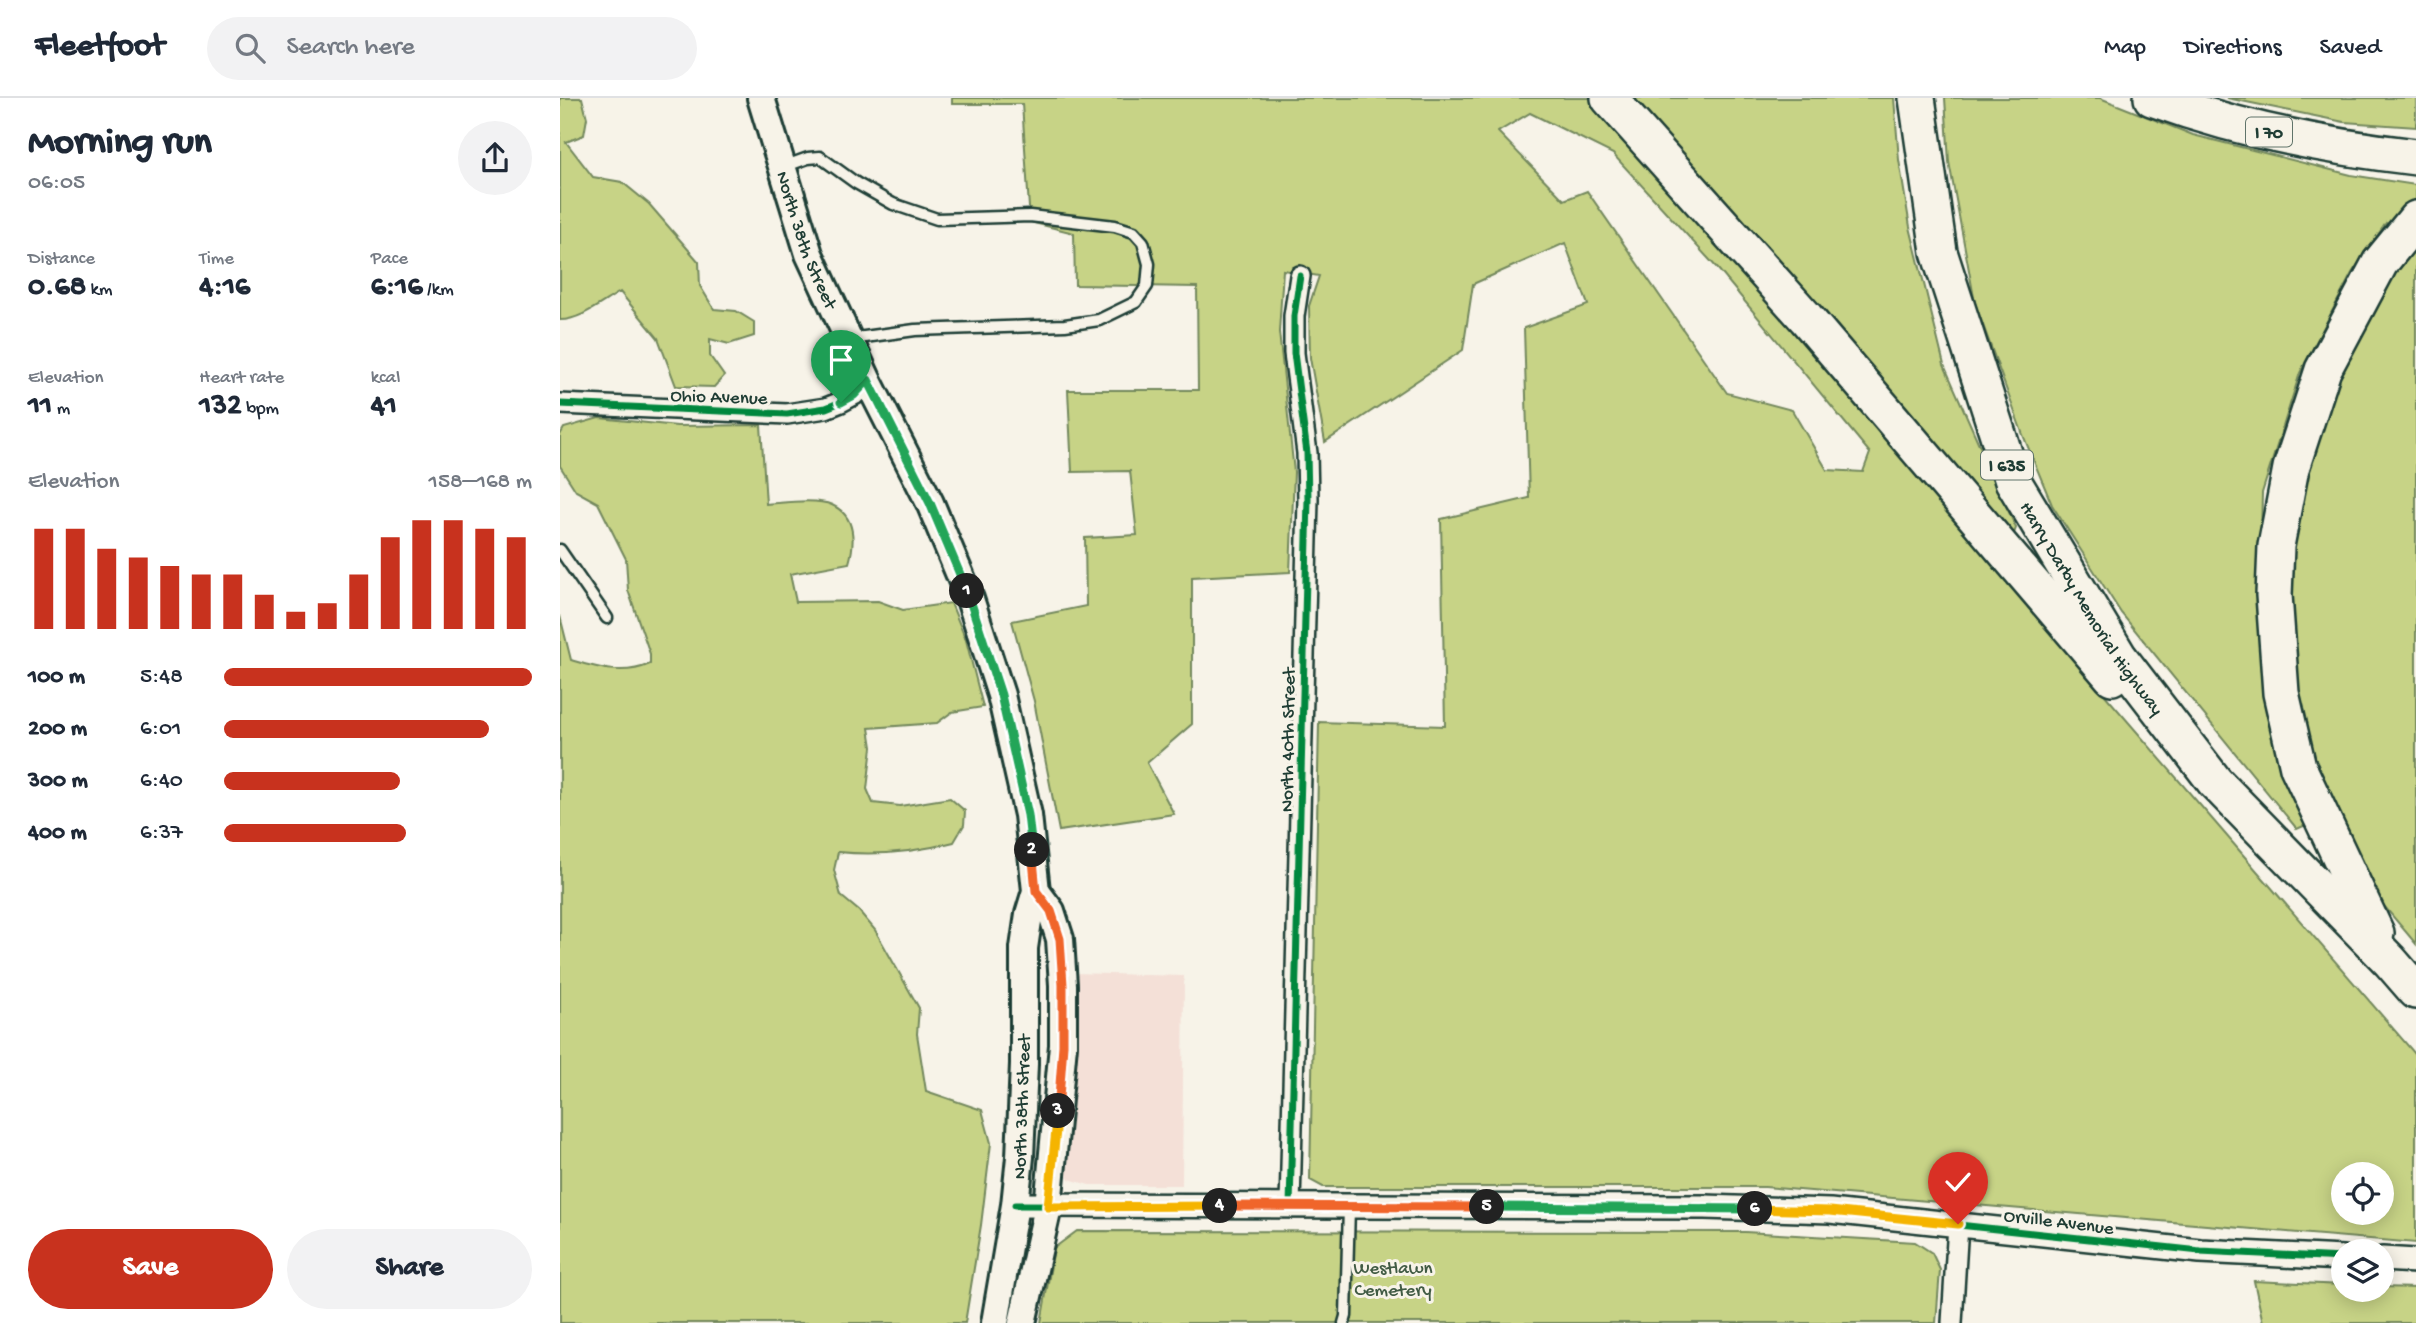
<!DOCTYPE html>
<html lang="en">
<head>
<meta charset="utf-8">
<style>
  :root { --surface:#fff; --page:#f2f2f3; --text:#1f2937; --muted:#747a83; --line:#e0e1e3; --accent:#c8321e }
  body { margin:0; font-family:"Gochi Hand",sans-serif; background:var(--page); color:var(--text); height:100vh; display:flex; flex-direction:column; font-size:26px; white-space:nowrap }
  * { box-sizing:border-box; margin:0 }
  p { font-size:23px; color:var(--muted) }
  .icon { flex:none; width:38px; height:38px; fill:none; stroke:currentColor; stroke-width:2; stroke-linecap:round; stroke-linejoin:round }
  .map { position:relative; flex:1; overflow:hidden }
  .sheet { display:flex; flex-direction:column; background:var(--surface); width:560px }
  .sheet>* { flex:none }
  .buttons { position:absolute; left:1771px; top:1064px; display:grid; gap:14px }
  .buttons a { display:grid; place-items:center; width:63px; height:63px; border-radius:50%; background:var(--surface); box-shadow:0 4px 18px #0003; font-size:35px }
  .pin { position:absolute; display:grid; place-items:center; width:60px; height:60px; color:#fff; margin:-72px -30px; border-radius:50% 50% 50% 0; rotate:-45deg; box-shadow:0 0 7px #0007 }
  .pin .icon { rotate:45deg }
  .km { position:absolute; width:35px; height:35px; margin:-18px; border-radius:50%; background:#222; color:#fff; font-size:19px; line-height:35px; text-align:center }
  .round { display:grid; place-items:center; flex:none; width:74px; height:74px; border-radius:37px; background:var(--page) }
  .head { display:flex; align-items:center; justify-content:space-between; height:119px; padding:0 28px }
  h1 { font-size:38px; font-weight:700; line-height:52px }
  .stats { display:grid; grid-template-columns:repeat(3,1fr); gap:10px; height:119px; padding:7px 28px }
  .stats div { display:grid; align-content:center }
  .stats b { font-size:30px; font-weight:700 }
  .stats small { font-size:19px; font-weight:400 }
  .stats p { font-size:19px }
  .chart { height:196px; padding:14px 28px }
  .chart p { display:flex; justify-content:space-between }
  .chart svg { width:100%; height:126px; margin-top:7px; stroke:var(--accent); stroke-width:6 }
  .cta { display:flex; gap:14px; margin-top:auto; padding:14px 28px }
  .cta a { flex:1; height:80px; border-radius:42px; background:var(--accent); color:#fff; font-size:28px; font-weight:700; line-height:80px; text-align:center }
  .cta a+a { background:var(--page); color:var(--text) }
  ul { padding:0 28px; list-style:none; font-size:23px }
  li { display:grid; grid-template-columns:112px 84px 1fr; align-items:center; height:52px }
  li i { height:18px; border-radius:9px; background:var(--accent) }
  header { display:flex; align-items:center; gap:42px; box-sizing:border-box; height:98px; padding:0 35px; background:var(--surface); border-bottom:2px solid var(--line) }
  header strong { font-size:33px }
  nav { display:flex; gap:38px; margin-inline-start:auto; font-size:24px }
  .search { width:490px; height:63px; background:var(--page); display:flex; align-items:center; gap:18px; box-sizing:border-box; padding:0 24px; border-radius:38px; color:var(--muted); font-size:26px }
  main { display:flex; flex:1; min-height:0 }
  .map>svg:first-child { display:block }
</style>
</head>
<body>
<header>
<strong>Fleetfoot</strong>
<div class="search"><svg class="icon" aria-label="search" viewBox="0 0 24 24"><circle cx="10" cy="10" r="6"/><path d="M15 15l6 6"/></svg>Search here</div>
<nav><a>Map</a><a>Directions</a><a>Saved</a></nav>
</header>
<main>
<section class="sheet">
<div class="head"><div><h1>Morning run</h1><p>06:05</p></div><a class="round"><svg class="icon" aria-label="share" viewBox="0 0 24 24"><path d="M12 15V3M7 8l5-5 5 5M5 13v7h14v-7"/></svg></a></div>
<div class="stats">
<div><p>Distance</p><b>0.68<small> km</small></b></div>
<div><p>Time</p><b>4:16</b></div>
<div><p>Pace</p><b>6:16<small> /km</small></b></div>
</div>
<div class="stats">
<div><p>Elevation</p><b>11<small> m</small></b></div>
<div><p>Heart rate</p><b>132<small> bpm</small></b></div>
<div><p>kcal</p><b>41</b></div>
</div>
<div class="chart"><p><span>Elevation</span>158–168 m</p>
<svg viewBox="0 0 160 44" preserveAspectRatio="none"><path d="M5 44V9M15 44V9M25 44V16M35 44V19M45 44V22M55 44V25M65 44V25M75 44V32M85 44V38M95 44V35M105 44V25M115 44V12M125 44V6M135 44V6M145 44V9M155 44V12"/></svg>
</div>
<ul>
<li><b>100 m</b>5:48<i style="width:100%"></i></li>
<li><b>200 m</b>6:01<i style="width:86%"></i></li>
<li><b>300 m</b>6:40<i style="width:57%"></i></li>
<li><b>400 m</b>6:37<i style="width:59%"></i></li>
</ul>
<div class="cta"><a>Save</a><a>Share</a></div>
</section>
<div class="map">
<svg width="1856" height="1225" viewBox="0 0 1856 1225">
  <rect width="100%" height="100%" fill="#f7f3e8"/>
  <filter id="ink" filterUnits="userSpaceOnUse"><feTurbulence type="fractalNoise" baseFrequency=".0143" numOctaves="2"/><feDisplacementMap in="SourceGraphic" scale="14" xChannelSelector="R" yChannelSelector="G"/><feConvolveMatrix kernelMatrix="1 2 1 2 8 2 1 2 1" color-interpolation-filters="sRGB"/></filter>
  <g filter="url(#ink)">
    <path fill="#f4e0d7" d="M 512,875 L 624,878 L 622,1087 L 529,1087 L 509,1081 L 500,1067 Z"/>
    <path fill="#c7d386" stroke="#73885d" stroke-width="2" fill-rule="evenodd" d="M 0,0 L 22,0 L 27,20 L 24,37 L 6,44 L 33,79 L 62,84 L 89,106 L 139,164 L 140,188 L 154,211 L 176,213 L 194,224 L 194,238 L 169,246 L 150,241 L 150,258 L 164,278 L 154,289 L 116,288 L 98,240 L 60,194 C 42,204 21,222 0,222 Z
      M 392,0 L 1030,0 L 1230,224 L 1513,560 L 1856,957 L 1856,1145 L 1205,1089 L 763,1089 L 750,1082 L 759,624 L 885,628 L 881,421 L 969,400 L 964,230 L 1028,207 L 1005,145 L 913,186 L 903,252 L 765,344 L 750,260 L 749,208 L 759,178 L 723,172 L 719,234 L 734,374 L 730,474 L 632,479 L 632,626 L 587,665 L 614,716 L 499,733 L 474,603 L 452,523 L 526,508 L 525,440 L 577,437 L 570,373 L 512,374 L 508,292 L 638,292 L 637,189 L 515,187 L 514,135 L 470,124 L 462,6 L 392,6 ZM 970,15 L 1053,56 L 1158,171 L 1310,355 L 1303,374 L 1267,372 L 1232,312 L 1167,295 L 1027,93 L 1004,102 L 938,34 ZM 1783,1076 L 1822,1076 L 1822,1115 L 1783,1115 Z
      M 1067,0 L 1334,0 L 1339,62 L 1350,129 L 1384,267 L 1456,430 L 1453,438 Z
      M 1385,0 L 1540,0 L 1633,37 L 1791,77 L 1856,87 L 1856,846 L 1824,808 L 1770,716 L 1747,664 L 1722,501 L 1735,395 L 1781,258 L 1852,143 L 1826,125 L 1792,175 L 1740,275 L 1702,395 L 1699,532 L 1709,615 L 1746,727 L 1737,731 L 1561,515 L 1492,407 L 1463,337 L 1415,205 L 1389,64 Z
      M 1667,0 L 1856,0 L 1856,29 L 1784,24 Z
      M 39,320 L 117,328 L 201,327 L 206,406 C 223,405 256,400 272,407 C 296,418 295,444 289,465 L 230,476 L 236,504 L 318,503 L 343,512 L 391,505 L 406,542 L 423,609 L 392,614 L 377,625 L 309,630 L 312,649 L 307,691 L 313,705 L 340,708 L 390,700 L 405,713 L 404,727 L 394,744 C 356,754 318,758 278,754 L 274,772 L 281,798 L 299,813 L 315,832 L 359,910 L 357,936 L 366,993 L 422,1012 L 431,1045 L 421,1127 L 405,1225 L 0,1225 L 0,518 L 11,562 C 38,570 63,578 90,566 L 90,556 L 68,492 L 66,461 L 38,405 L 16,393 L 0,368 L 0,337 L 4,330 Z
      M 517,1133 L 1185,1134 L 1355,1144 L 1372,1155 L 1380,1172 L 1376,1225 L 481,1225 L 494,1150 Z
      M 1694,1183 L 1783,1187 L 1783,1192 L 1822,1192 L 1822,1189 L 1856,1190 L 1856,1225 L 1703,1225 Z"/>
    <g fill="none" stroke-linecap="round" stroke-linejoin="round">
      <g stroke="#1f3d34" stroke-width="15">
        <path id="service" d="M 223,69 L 248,60 L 260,59 L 296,85 L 333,106 L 377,121 L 470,118 L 555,128 L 574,134 L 583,144 L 589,166 L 587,188 L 576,204 L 539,222 L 505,227 L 355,232 L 290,241
          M 0,452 L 47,520
          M 784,1225 L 786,1218 L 789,1109"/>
      </g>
      <g stroke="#1f3d34" stroke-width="24">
        <path id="minor" d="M 0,306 L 227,316 L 266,310 L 281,304 L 294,297 L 308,283
          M 730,1108 L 748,401 L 747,355 L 734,255 L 734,218 L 740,178
          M 1392,1225 L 1398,1126"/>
      </g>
      <g stroke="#1f3d34" stroke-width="28">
        <path id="tertiary" d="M 455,1107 L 1145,1109 L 1270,1113 L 1640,1153 L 1783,1160
          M 1822,1161 L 1856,1163"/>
      </g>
      <g stroke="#1f3d34" stroke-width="32">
        <g id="secondary">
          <path id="s1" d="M 201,0 L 249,156 L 308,283 L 370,405 L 410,501 L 441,597 L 468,717 L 476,793 L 469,816 L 464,850 L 464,966 L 460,1059 L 455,1107 L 435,1225"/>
          <path d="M 462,1225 L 488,1109 L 503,947 L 503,887 L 500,841 L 491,813 L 476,793"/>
        </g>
      </g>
      <g stroke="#1f3d34" stroke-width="40">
        <g id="motorway">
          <path d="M 1049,0 L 1246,220 L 1552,579"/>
          <path id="s2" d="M 1357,0 L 1379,154 L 1453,383 L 1559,559 L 1655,684 L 1830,863 L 1856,893"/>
          <path d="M 1592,0 C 1677,31 1767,49 1856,59"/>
          <path d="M 1816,835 L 1738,669 L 1721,595 L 1714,497 L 1716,448 L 1731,370 L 1763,272 L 1820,165 L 1856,121"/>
        </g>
      </g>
      <use href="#service" stroke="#f7f3e8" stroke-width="10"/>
      <use href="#minor" stroke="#f7f3e8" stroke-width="19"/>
      <use href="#tertiary" stroke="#f7f3e8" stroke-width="23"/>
      <use href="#secondary" stroke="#f7f3e8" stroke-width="26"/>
      <use href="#motorway" stroke="#f7f3e8" stroke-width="35"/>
      <g stroke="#f7f3e8" stroke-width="11">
        <path id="cycleway" d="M 0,306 L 227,316 L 266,310 L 281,304 L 294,297 L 308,283
          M 455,1107 L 1145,1109 L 1270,1113 L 1640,1153 L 1783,1160
          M 730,1108 L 748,401 L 747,355 L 734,255 L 734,218 L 740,178"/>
      </g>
      <use href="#cycleway" stroke="#00873e" stroke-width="7"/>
    </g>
  </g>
  <g fill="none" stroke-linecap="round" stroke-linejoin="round" filter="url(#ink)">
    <g stroke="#fff" stroke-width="14">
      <path id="split-1" d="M 281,304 L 294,297 L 308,282 L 370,405 L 407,493"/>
    </g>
    <g stroke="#fff" stroke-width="14">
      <path id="split-2" d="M 407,493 L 441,597 L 468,717 L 472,752"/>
    </g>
    <g stroke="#fff" stroke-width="14">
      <path id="split-3" d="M 472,752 L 476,793 L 491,813 L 500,841 L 503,887 L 503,947 L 498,1013"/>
    </g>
    <g stroke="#fff" stroke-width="14">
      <path id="split-4" d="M 498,1013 L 488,1109 L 660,1108"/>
    </g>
    <g stroke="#fff" stroke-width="14">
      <path id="split-5" d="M 660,1108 L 927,1109"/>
    </g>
    <g stroke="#fff" stroke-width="14">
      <path id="split-6" d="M 927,1109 L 1195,1111"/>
    </g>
    <g stroke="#fff" stroke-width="14">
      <path id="split-7" d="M 1195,1111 L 1270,1113 L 1398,1126"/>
    </g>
    <use href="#split-1" stroke="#22a559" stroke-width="9"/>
    <use href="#split-2" stroke="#22a559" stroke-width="9"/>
    <use href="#split-3" stroke="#f0652b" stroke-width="9"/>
    <use href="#split-4" stroke="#f5b400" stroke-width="9"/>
    <use href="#split-5" stroke="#f0652b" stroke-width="9"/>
    <use href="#split-6" stroke="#22a559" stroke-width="9"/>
    <use href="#split-7" stroke="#f5b400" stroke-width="9"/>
  </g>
  <g text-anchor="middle" stroke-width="6" stroke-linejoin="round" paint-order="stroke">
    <g fill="#f7f3e8" stroke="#60746a" stroke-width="2">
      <rect x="1686" y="19.5" width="46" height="29" rx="5"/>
      <rect x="1421" y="352.5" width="52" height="29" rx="5"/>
    </g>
    <g font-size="18" font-weight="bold" fill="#1f3d34">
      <text x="1709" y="40">I 70</text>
      <text x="1447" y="373">I 635</text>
    </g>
    <g font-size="19" fill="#1f3d34" stroke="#f7f3e8">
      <text dy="7" stroke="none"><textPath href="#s1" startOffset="149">North 38th Street</textPath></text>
      <text transform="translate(159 297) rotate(2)" y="7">Ohio Avenue</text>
      <text dy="7" stroke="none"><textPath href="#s2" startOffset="546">Harry Darby Memorial Highway</textPath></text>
      <text transform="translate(726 642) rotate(-89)" y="7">North 40th Street</text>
      <text transform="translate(460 1009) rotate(-88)" y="7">North 38th Street</text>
      <text transform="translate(1499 1122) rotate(7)" y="7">Orville Avenue</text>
    </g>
    <g font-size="19" fill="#415b44" stroke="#f7f3e8">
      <text x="833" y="1175">Westlawn<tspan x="833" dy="22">Cemetery</tspan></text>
    </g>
  </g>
</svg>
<div class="buttons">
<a><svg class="icon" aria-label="locate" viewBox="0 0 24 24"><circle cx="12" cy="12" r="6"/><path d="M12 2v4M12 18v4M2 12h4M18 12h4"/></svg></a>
<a><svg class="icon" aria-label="layers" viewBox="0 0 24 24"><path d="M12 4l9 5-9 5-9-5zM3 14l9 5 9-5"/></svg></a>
</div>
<div class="pin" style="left:281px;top:304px;background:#1e9e55"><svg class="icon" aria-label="arrive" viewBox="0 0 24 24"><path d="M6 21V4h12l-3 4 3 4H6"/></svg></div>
<div class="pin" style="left:1398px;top:1126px;background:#d93025"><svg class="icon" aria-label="check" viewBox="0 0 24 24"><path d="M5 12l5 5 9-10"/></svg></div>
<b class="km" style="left:407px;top:493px">1</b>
<b class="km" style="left:472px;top:752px">2</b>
<b class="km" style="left:498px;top:1013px">3</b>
<b class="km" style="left:660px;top:1108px">4</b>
<b class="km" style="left:927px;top:1109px">5</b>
<b class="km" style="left:1195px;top:1111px">6</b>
</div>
</main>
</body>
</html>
